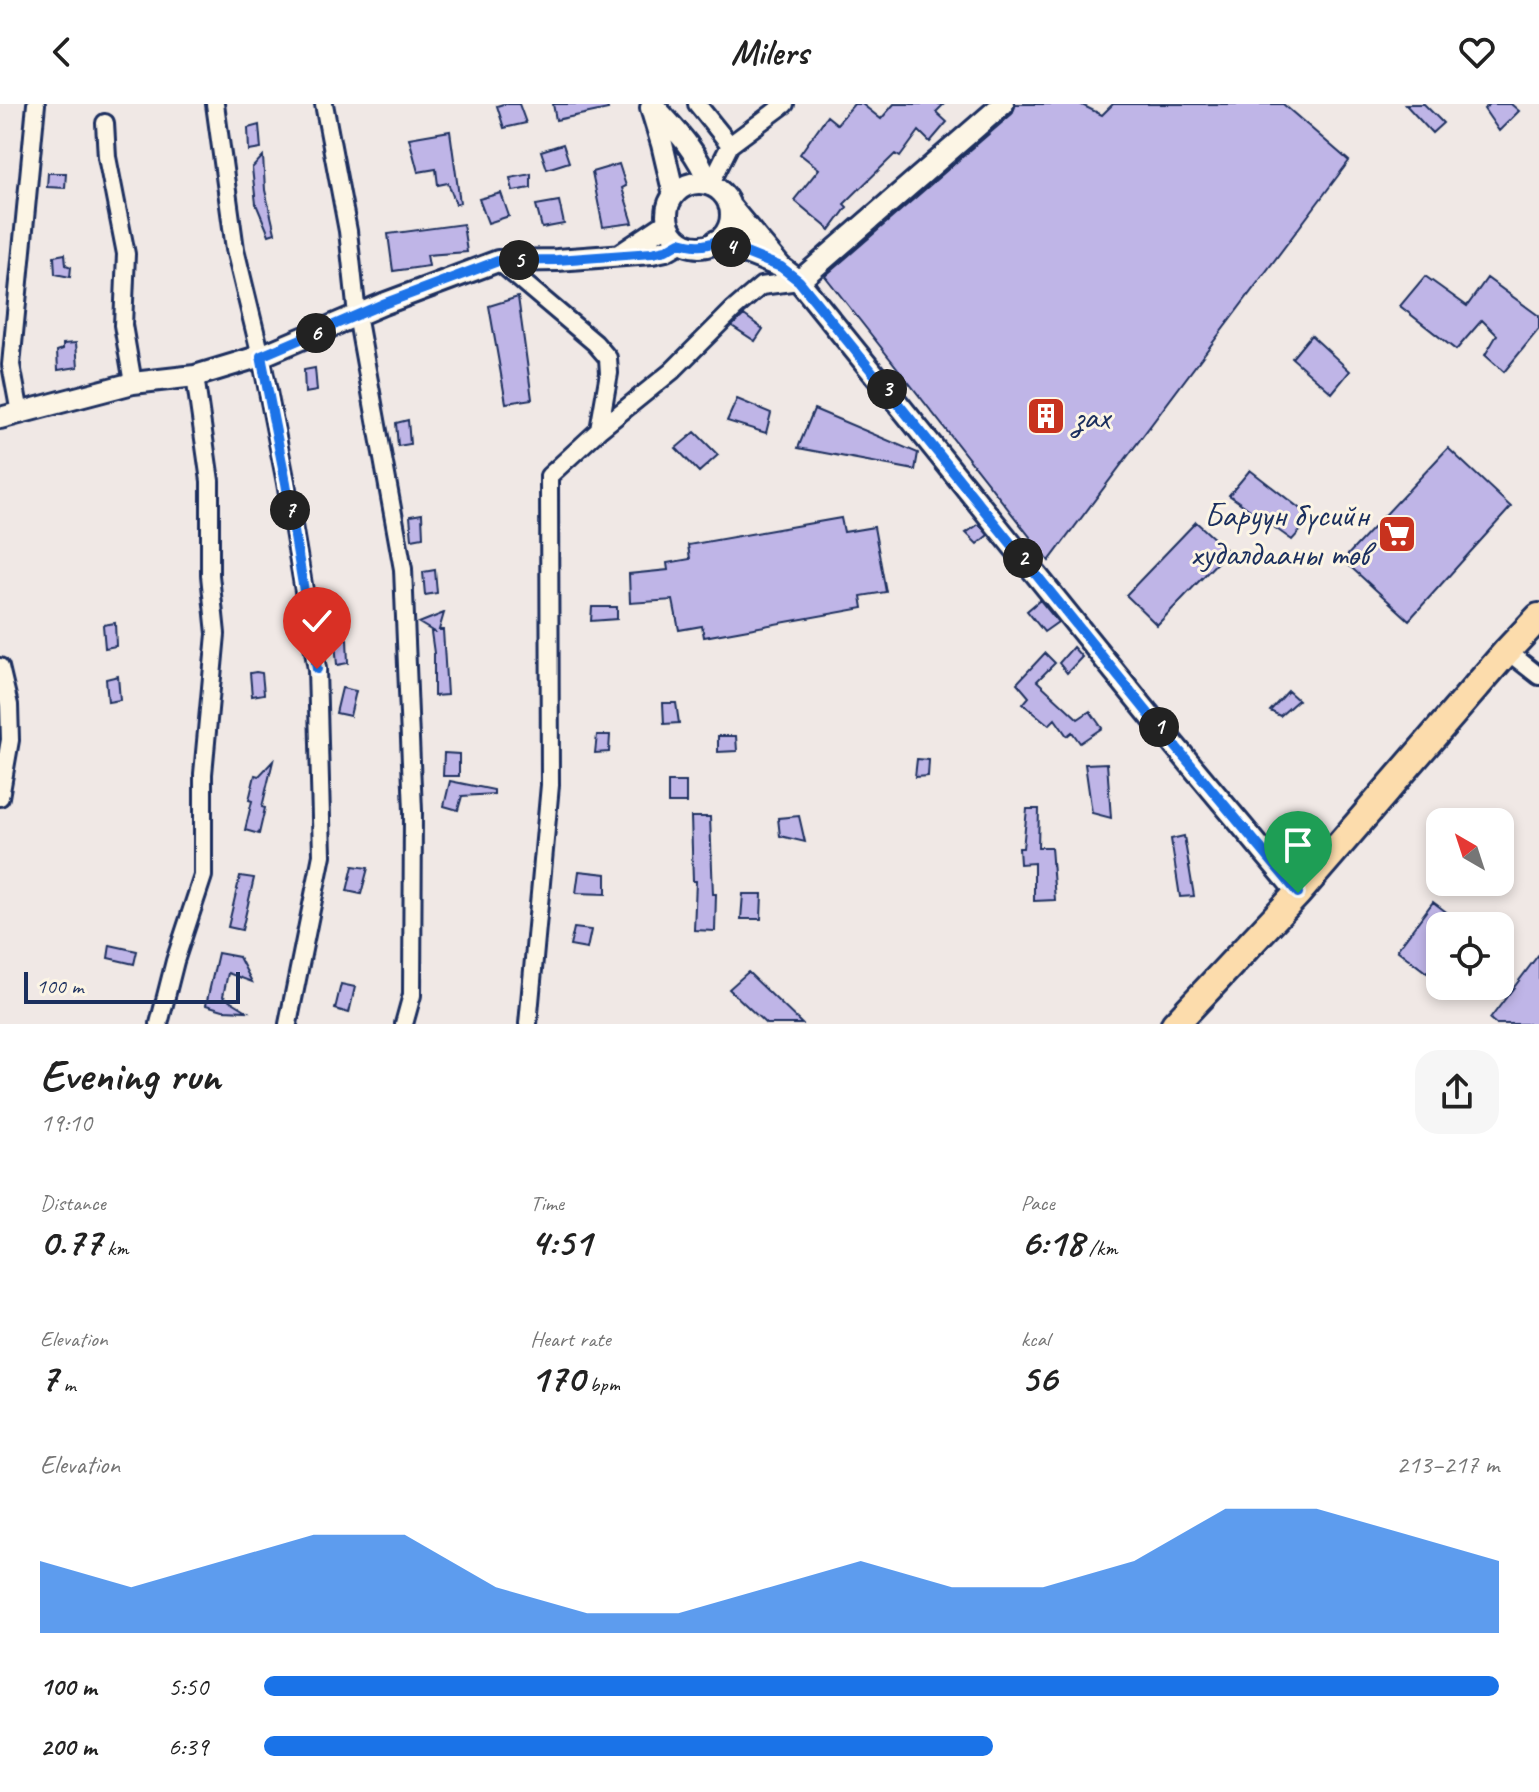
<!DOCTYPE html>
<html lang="en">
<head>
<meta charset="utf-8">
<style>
  :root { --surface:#fff; --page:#f6f6f6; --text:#222; --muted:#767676; --accent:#1a73e8 }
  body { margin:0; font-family:Caveat,sans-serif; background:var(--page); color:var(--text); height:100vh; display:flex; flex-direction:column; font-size:30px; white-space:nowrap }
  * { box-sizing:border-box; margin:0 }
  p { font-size:26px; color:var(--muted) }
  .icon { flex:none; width:44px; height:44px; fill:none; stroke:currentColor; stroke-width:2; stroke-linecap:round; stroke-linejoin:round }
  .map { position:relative; height:920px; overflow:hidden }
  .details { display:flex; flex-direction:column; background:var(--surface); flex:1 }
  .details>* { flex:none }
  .needle { width:52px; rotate:321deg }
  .buttons { position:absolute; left:1426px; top:704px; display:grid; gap:16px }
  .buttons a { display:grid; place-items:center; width:88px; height:88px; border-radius:16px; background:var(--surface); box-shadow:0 4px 12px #0003; font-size:40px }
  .scale { position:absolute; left:24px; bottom:20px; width:216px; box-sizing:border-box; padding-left:8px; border:4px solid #1b2f5e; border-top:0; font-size:22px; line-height:28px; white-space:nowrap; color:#1b2f5e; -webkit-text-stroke:6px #fcf5e5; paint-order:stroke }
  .pin { position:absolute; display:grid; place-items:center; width:68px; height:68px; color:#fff; margin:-82px -34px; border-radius:50% 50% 50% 0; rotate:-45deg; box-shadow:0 0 8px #0007 }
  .pin .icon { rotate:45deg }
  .km { position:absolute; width:40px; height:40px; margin:-20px; border-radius:50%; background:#222; color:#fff; font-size:22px; line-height:40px; text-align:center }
  .round { display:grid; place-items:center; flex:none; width:84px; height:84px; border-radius:24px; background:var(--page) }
  .head { display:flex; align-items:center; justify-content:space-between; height:136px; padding:0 40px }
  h1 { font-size:44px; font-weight:700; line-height:60px }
  .metrics { display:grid; grid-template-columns:repeat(3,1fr); gap:12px; height:136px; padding:8px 40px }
  .metrics div { display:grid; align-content:center }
  .metrics b { font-size:40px; font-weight:700 }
  .metrics small { font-size:22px; font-weight:400 }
  .metrics p { font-size:22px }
  .chart { height:224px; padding:16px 40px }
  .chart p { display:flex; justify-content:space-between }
  .chart svg { width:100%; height:144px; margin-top:8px; fill:var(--accent); opacity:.7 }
  ul { padding:0 40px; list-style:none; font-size:26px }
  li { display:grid; grid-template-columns:128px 96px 1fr; align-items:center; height:60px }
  li i { height:20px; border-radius:10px; background:var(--accent) }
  header { display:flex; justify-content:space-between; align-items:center; height:104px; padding:0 40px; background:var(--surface); font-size:36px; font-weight:700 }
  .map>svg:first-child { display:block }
</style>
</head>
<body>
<header><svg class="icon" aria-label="back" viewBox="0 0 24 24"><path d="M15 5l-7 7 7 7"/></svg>Milers<svg class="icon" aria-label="heart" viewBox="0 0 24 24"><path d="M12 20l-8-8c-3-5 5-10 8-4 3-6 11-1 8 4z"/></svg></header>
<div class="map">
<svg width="1539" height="920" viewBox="0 0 1539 920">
  <rect width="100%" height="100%" fill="#f0e8e5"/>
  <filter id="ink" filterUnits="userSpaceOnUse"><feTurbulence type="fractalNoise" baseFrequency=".0125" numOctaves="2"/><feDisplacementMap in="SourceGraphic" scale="16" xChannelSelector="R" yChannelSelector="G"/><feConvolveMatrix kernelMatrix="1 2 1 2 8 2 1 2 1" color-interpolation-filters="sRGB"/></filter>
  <g filter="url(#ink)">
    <path fill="#bfb5e7" stroke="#1b2f5e" stroke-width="2" d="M 503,0 L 519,0 L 526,19 L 504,24 L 497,2 Z
      M 553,0 L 607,0 L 608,5 L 556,16 Z
      M 854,0 L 862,0 L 881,15 L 894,0 L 944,0 L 936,8 L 947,18 L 930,38 L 919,27 L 900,53 L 895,50 L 844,100 L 847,103 L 830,126 L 794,96 L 819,65 L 800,50 L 827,12 L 837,20 Z
      M 1016,0 L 1080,0 L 1102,11 L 1113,0 L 1283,0 L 1349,57 L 1049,457 L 825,172 L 1012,10 Z
      M 1405,0 L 1424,0 L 1443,19 L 1432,29 Z
      M 1490,0 L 1511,0 L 1519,7 L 1499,27 L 1484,5 Z
      M 259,21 L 261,45 L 249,47 L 248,24 Z
      M 450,27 L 460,99 L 456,100 L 448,79 L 438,81 L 436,65 L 418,68 L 409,34 Z
      M 563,40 L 569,58 L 547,65 L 541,47 Z
      M 263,52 L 265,86 L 275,129 L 269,131 L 256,100 L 252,64 Z
      M 619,60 L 626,82 L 622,84 L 633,119 L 603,123 L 592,68 Z
      M 48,69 L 66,69 L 65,84 L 47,83 Z
      M 531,70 L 531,84 L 513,87 L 510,74 Z
      M 501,89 L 509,112 L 488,119 L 479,95 Z
      M 559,97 L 564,120 L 542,124 L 536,101 Z
      M 463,120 L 467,148 L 427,151 L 429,162 L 393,167 L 388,130 Z
      M 65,150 L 66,161 L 71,163 L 70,173 L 55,170 L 54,152 Z
      M 1425,172 L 1467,202 L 1487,174 L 1539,212 L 1539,225 L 1504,268 L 1485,251 L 1497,231 L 1482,216 L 1456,246 L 1400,202 Z
      M 518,193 L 532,295 L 506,299 L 489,202 Z
      M 744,211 L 763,225 L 755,237 L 732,222 Z
      M 1311,231 L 1350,267 L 1332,289 L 1292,254 Z
      M 76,239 L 78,263 L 58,266 L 57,247 L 63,245 L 63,240 Z
      M 315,264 L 317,287 L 305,289 L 304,266 Z
      M 737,295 L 771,309 L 766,329 L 727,317 Z
      M 814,305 L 918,349 L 915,366 L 798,344 Z
      M 408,316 L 410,340 L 398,342 L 396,319 Z
      M 695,328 L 718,351 L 699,368 L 676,344 Z
      M 1448,344 L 1511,403 L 1409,516 L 1343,456 Z
      M 1250,366 L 1312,414 L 1292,436 L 1229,391 Z
      M 422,410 L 423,433 L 412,435 L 410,412 Z
      M 841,414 L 844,428 L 874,423 L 886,488 L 861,492 L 863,504 L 704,533 L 702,522 L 679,526 L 673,496 L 630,499 L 629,470 L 668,466 L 667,459 L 690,455 L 688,441 Z
      M 1196,418 L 1228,447 L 1157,521 L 1126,491 Z
      M 979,420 L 988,431 L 977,440 L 966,429 Z
      M 435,466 L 437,489 L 425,491 L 423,468 Z
      M 1040,496 L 1058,518 L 1044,528 L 1027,507 Z
      M 592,503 L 617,503 L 617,515 L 591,517 Z
      M 444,509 L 439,526 L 443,526 L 447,591 L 434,592 L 434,549 L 431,528 L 434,528 L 419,519 Z
      M 115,519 L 116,542 L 105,544 L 103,521 Z
      M 347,535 L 348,559 L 337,561 L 335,538 Z
      M 1073,543 L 1082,553 L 1067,569 L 1059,559 Z
      M 1045,549 L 1055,559 L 1037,577 L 1078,615 L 1090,607 L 1102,624 L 1080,639 L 1072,628 L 1067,632 L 1055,615 L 1049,621 L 1023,600 L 1029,593 L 1017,579 Z
      M 256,568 L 262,569 L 264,590 L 252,592 L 250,569 Z
      M 118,572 L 120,596 L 108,598 L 106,575 Z
      M 342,584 L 356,587 L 350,612 L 336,609 Z
      M 1288,587 L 1298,596 L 1280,612 L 1270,607 Z
      M 663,599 L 676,599 L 679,619 L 664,620 Z
      M 597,631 L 610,631 L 609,648 L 595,649 Z
      M 718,632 L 736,632 L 737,647 L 718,648 Z
      M 444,649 L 459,650 L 459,672 L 443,672 Z
      M 917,655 L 929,656 L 928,672 L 915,673 Z
      M 273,657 L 262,703 L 265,704 L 259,730 L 245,726 L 252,697 L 249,696 L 255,671 L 259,672 Z
      M 1107,659 L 1111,714 L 1092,709 L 1085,660 Z
      M 450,677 L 494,686 L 494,690 L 462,692 L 458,706 L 444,702 Z
      M 668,678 L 686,678 L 686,699 L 668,699 Z
      M 1027,705 L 1039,705 L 1038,743 L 1051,743 L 1055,796 L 1034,797 L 1034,759 L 1020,760 L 1019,744 L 1023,744 Z
      M 799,712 L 805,738 L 780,732 L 778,714 Z
      M 691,713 L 710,713 L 713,790 L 716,790 L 715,827 L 694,826 L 696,777 L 693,777 Z
      M 1184,732 L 1194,792 L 1180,793 L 1171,735 Z
      M 353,762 L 368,764 L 361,790 L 347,787 Z
      M 579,767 L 606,770 L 606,790 L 576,789 Z
      M 240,772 L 254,774 L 242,826 L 228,823 Z
      M 743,790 L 762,790 L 761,815 L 741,815 Z
      M 1433,798 L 1465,822 L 1440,822 L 1440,852 L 1427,869 L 1397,846 Z
      M 574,824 L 591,826 L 587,845 L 570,842 Z
      M 110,841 L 137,847 L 134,860 L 108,854 Z
      M 218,849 L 239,853 L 252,878 L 228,869 L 223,892 L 247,907 L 223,906 L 206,901 Z
      M 1539,850 L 1539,920 L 1496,920 L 1490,915 Z
      M 748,868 L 802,920 L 766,920 L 729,885 Z
      M 341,880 L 355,883 L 349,909 L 335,905 Z"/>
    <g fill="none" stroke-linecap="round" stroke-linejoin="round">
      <g stroke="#1b2f5e" stroke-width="22">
        <path id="minor" d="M 215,0 L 235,145 L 261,252 L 286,379 L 317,565 L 322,751 L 288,920
          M 324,0 L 348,127 L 357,211 L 403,465 L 413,707 L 412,891 L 404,920
          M 697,0 L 730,41
          M 105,19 L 107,53 L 126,150 L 123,221 L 133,279
          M 710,81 L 730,41 L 785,0
          M 498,157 L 595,239 L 608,254 L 609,269 L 599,326
          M 20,309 L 11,261 L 36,0
          M 1507,547 L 1539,572
          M 0,563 L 9,601 L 10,636 L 0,693
          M 159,920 L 175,857 L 203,772 L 203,670 L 216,530 L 210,471 L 210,377 L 195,272
          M 528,920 L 550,681 L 549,372 L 599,326 L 672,267 L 734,205 L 761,182 L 799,177"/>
      </g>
      <g stroke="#1b2f5e" stroke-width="26">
        <path id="tertiary" d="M 652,0 C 676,26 697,47 710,81
          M 651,4 L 662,40 L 674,91
          M667 111a32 32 0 1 1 64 0a32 32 0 1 1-64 0Z
          M 729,101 L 781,163 L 799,177 L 1156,619 L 1298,789
          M 716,137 L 781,163
          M 620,151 L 668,119
          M 799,177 L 1003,0
          M 0,314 L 133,279 L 195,272 L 261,252 L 383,200 L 498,157 L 557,156 L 652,149 L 666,146 L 680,138"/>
      </g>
      <g stroke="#1b2f5e" stroke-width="32">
        <path id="trunk" d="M 1175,920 L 1298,789 L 1507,547 L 1539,513"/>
      </g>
      <use href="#minor" stroke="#fcf5e5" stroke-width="16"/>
      <use href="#tertiary" stroke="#fcf5e5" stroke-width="20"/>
      <use href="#trunk" stroke="#fcdcac" stroke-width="26"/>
    </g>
  </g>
  <g fill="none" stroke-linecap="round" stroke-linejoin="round" filter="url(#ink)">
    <g stroke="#fff" stroke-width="16">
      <path id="route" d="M 317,565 L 286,379 L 261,252 L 383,200 L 498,157 L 557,156 L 652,149 L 666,146 L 680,138 C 694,142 704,143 716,137 L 781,163 L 799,177 L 1156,619 L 1298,789"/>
    </g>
    <use href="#route" stroke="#1a73e8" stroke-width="10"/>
  </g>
  <defs>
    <g id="building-square" transform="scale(2)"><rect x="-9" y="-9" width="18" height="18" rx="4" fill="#c8321e" stroke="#fcf5e5"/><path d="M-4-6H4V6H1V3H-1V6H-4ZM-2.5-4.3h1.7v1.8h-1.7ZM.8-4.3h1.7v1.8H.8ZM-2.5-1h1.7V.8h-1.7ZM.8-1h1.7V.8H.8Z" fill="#fff"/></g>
    <g id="supermarket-square" transform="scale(2)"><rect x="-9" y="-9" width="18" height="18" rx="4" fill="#c8321e" stroke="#fcf5e5"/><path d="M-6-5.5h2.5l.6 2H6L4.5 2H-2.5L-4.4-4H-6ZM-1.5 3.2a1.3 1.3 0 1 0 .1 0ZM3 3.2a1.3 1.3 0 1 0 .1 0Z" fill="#fff"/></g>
  </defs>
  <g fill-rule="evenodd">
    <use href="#building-square" x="1046" y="312"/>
    <use href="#supermarket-square" x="1397" y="430"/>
  </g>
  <g text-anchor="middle" stroke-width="6" stroke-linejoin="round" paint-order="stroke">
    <g font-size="34" fill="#1b2f5e" stroke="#fcf5e5" text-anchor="start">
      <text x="1074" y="324">зах</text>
      <text x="1369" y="422" text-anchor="end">Баруун бүсийн<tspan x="1369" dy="39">худалдааны төв</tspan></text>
    </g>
  </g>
</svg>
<div class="buttons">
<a><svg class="needle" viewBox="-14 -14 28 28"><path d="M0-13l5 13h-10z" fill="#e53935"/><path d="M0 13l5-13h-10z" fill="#767676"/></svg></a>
<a><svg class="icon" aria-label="locate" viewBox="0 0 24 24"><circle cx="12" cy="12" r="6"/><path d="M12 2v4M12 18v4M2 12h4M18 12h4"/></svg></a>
</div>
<div class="scale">100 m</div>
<div class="pin" style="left:1298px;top:789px;background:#1e9e55"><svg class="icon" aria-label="arrive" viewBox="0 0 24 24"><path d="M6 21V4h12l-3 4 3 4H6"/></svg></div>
<div class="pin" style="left:317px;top:565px;background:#d93025"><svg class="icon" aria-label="check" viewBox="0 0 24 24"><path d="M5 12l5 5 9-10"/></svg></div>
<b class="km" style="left:1159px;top:623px">1</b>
<b class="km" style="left:1023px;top:454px">2</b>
<b class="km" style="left:887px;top:285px">3</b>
<b class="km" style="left:731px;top:143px">4</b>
<b class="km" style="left:519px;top:156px">5</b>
<b class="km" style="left:316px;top:229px">6</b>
<b class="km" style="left:290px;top:406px">7</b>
</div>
<section class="details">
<div class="head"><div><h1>Evening run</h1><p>19:10</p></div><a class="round"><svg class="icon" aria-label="share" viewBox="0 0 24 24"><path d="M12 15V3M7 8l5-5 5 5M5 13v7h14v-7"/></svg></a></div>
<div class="metrics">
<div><p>Distance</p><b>0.77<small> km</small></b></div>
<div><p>Time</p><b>4:51</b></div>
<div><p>Pace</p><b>6:18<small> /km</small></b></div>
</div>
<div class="metrics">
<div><p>Elevation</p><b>7<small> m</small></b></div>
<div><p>Heart rate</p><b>170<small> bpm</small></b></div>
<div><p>kcal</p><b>56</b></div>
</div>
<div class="chart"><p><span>Elevation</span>213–217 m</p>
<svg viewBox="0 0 160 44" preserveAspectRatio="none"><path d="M0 44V22L10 30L20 22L30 14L40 14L50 30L60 38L70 38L80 30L90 22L100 30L110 30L120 22L130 6L140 6L150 14L160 22V44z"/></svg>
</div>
<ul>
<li><b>100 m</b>5:50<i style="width:100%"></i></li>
<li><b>200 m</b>6:39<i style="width:59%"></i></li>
</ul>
</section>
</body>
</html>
